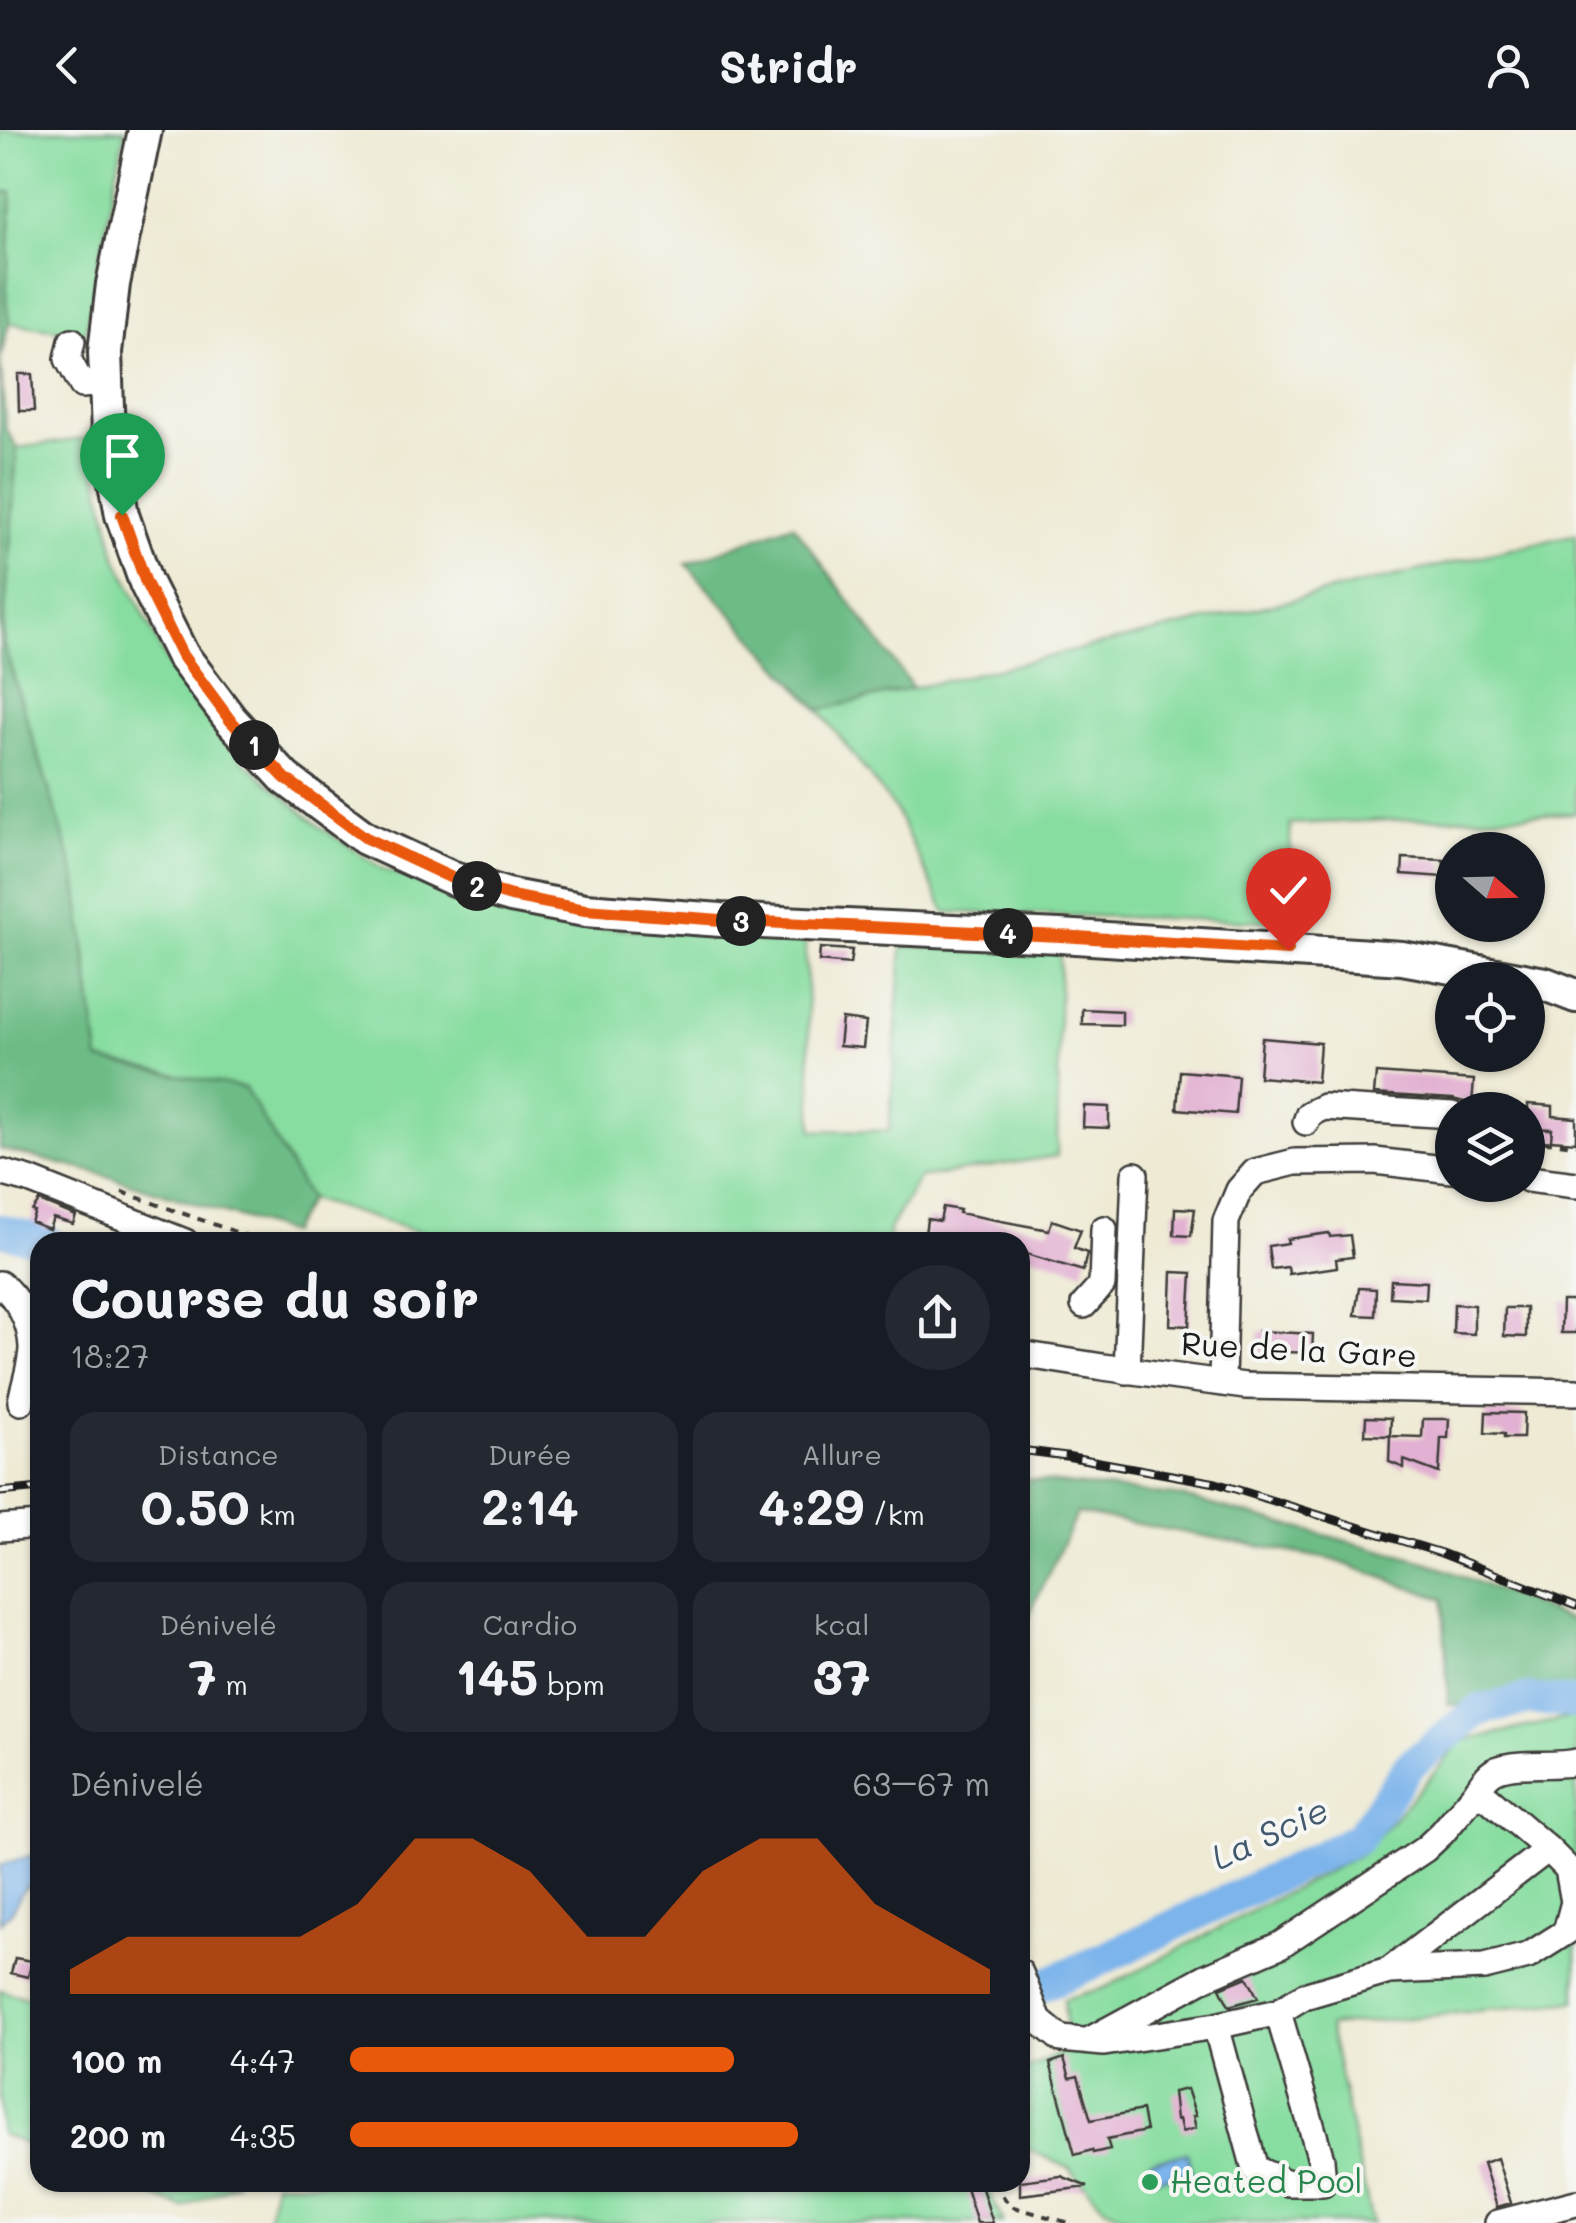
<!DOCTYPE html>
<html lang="fr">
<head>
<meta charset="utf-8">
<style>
  :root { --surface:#171b24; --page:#242831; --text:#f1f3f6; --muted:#9ea1a6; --accent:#ea580c }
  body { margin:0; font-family:Mali,sans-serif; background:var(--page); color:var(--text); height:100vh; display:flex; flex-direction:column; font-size:38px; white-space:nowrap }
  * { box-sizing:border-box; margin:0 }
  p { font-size:32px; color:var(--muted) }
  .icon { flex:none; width:55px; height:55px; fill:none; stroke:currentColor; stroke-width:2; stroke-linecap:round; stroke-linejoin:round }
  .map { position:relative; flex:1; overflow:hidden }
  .panel { position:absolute; left:30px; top:1102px; width:1000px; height:960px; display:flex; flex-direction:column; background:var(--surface); border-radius:30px; box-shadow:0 2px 8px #0004 }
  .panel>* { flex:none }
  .needle { width:65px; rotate:110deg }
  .tools { position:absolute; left:1435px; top:702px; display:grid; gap:20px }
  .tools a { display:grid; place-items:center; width:110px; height:110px; border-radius:50%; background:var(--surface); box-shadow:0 2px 8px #0004; font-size:50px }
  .pin { position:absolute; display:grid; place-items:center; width:85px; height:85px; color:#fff; margin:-102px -42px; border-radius:50% 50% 50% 0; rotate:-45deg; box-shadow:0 0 10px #0007 }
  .pin .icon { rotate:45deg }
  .km { position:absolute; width:50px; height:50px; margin:-25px; border-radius:50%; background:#222; color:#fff; font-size:28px; line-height:50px; text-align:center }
  .round { display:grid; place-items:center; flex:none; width:105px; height:105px; border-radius:52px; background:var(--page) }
  .head { display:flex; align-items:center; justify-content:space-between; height:170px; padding:0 40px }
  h1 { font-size:55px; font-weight:700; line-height:75px }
  .figures { display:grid; grid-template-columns:repeat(3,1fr); gap:15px; height:170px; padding:10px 40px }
  .figures div { display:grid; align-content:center; border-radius:25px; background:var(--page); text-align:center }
  .figures b { font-size:50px; font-weight:700 }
  .figures small { font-size:28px; font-weight:400 }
  .figures p { font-size:28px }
  .chart { height:280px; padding:20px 40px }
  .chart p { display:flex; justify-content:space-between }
  .chart svg { width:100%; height:180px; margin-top:10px; fill:var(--accent); opacity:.7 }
  ul { padding:0 40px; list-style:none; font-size:32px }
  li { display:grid; grid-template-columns:160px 120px 1fr; align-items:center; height:75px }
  li i { height:25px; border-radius:12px; background:var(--accent) }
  header { display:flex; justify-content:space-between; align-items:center; height:130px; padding:0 40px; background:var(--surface); font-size:45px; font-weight:700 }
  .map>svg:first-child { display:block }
</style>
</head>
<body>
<header><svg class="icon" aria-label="back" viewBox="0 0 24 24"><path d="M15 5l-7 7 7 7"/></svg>Stridr<svg class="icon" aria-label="person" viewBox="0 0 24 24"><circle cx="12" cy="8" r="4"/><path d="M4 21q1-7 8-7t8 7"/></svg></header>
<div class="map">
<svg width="1576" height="2093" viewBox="0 0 1576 2093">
  <rect width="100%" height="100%" fill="#f6f6f2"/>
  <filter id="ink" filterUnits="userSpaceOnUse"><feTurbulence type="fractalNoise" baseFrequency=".01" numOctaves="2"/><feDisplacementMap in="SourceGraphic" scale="20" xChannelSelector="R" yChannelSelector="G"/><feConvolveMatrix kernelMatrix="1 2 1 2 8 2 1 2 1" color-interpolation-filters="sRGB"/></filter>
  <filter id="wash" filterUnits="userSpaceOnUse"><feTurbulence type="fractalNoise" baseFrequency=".0048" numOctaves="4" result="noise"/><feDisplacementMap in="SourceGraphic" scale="40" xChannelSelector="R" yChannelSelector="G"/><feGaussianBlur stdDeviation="2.25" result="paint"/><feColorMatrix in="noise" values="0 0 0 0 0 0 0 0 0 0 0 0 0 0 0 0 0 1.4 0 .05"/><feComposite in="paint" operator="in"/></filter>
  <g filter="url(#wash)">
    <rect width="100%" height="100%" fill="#eeead4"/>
    <path fill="#87dda0" stroke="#527c5e" stroke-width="2.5" d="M 0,0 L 125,0 L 85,204 L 9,193 L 6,169 L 12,62 L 0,62 Z
      M 89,308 L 116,426 L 171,541 L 240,628 L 320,697 L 383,739 L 486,778 L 547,794 L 805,809 L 813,1000 L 889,1001 L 902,816 L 1060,820 L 1057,1026 L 919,1048 L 889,1099 L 889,1112 L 452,1112 L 309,1069 L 245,958 L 99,930 L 76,746 L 3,513 L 17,318 Z
      M 1576,404 L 1576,683 L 1290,694 L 1292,792 L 945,782 L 895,679 L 819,580 Z
      M 1572,1587 L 1576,1588 L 1576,1871 L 1329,1896 L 1372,2093 L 1139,2093 L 1105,2078 L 1069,2038 L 1020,2016 L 1020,1942 L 1068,1919 L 1064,1869 L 1104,1858 L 1363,1723 L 1462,1611 Z
      M 0,1860 L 40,1872 L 40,2020 L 0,2004 Z
      M 274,2052 L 986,2053 L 1003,2093 L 268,2093 Z
      M 120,2053 L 237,2053 L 183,2078 Z"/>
    <path fill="#6dbc86" stroke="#446c51" stroke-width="2.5" d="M 0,62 L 12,62 L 6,169 L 9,193 L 0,229 L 6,299 L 17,318 L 3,513 L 76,746 L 99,930 L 245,958 L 309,1069 L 289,1103 L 94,1042 L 0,1019 Z
      M 793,394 L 913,558 L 819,580 L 686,434 Z
      M 1020,1349 L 1183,1367 L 1429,1433 L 1576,1492 L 1576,1582 L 1448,1574 L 1443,1469 L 1334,1430 L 1077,1383 L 1027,1490 L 1020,1488 Z"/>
    <path fill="#7cb4eb" stroke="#4c6884" stroke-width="2.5" d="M 40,1723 L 40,1753 L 24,1758 L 12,1781 L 0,1793 L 0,1735 Z
      M 1188,2023 L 1192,2041 L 1155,2049 L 1153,2044 L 1149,2045 L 1147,2036 L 1151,2035 L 1150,2031 Z"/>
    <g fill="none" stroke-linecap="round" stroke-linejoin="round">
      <path stroke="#7cb4eb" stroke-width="32" d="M 0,1100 L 48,1112
        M 1020,1865 L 1107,1827 L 1358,1708 L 1409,1636 L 1479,1580 L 1530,1569 L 1576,1573"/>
    </g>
    <g id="blocks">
      <path fill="#e2b0d2" d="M 18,244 L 32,244 L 34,281 L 19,281 Z
        M 1403,728 L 1444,730 L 1443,747 L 1402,744 Z
        M 820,818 L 852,820 L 850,834 L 819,831 Z
        M 1082,879 L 1122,881 L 1122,895 L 1082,894 Z
        M 842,889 L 866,892 L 863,918 L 839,916 Z
        M 1262,908 L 1320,913 L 1317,952 L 1259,947 Z
        M 1180,941 L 1238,946 L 1235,984 L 1177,979 Z
        M 1376,943 L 1474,950 L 1472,974 L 1453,969 L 1374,964 Z
        M 1528,974 L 1553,976 L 1553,986 L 1576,988 L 1576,1012 L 1551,1010 L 1552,999 L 1528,998 Z
        M 1084,976 L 1109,977 L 1109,998 L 1083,997 Z
        M 39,1071 L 76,1086 L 73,1094 L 53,1088 L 49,1099 L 31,1092 L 35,1082 L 32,1081 Z
        M 943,1077 L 960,1080 L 959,1083 L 1049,1100 L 1052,1090 L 1081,1100 L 1074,1118 L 1087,1123 L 1083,1141 L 1020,1122 L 1020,1112 L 924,1112 L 927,1089 L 940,1091 Z
        M 1175,1078 L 1195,1079 L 1191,1106 L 1174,1105 Z
        M 1329,1103 L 1330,1107 L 1350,1105 L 1353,1127 L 1336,1129 L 1337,1137 L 1289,1144 L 1288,1137 L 1271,1139 L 1268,1116 L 1288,1113 L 1287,1109 Z
        M 1172,1142 L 1192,1143 L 1189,1196 L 1170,1195 Z
        M 1391,1150 L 1427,1152 L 1426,1169 L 1390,1167 Z
        M 1359,1158 L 1376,1159 L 1375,1186 L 1355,1185 Z
        M 1562,1171 L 1576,1171 L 1576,1203 L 1561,1203 Z
        M 1454,1174 L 1474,1175 L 1474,1204 L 1453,1203 Z
        M 1505,1178 L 1526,1178 L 1526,1207 L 1504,1206 Z
        M 1259,1201 L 1313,1204 L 1312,1223 L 1258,1221 Z
        M 1486,1282 L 1524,1283 L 1523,1308 L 1504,1308 L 1504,1304 L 1485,1303 Z
        M 1366,1287 L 1391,1288 L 1390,1306 L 1365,1305 Z
        M 1423,1289 L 1449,1289 L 1448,1308 L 1441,1308 L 1439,1343 L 1404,1330 L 1404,1338 L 1389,1332 L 1390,1306 L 1422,1307 Z
        M 15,1828 L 32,1831 L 28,1847 L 11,1843 Z
        M 1247,1847 L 1258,1868 L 1229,1876 L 1220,1858 Z
        M 1064,1928 L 1070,1948 L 1078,1946 L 1091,1990 L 1142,1980 L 1146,2001 L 1107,2009 L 1110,2019 L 1093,2023 L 1092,2020 L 1075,2025 L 1050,1933 Z
        M 1187,1959 L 1196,1986 L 1193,1986 L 1196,1998 L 1182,2002 L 1179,1989 L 1176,1990 L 1173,1962 Z
        M 1497,2028 L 1511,2073 L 1497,2077 L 1483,2033 Z
        M 1061,2046 L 1088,2057 L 1020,2065 L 1020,2051 Z
        M 964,2052 L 980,2052 L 993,2093 L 977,2093 Z"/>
    </g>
  </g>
  <g filter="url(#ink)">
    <use href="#blocks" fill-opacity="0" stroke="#3c3b38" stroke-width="2.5"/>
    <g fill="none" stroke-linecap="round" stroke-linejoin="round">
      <g stroke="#3c3b38" stroke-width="30">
        <path id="minor" d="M 72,211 L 68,229 L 82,255 L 105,253
          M 1306,992 L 1309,984 L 1324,977 L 1452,985
          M 0,1042 L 29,1050 L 185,1112
          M 1528,1049 L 1576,1055
          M 0,1154 C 18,1168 31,1193 32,1217 C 32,1234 24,1255 21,1272
          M 1084,1175 L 1102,1155 L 1104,1099
          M 1020,1224 L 1103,1237 L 1245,1256 L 1576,1262
          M 1127,1241 L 1135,1045
          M 1222,1253 L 1226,1091 L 1239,1060 L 1255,1042 L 1295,1032 L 1375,1031 L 1452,1040
          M 0,1398 L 40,1395
          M 1475,1664 C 1479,1658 1484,1649 1490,1644 C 1507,1629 1551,1638 1576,1632
          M 1389,1841 L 1548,1719
          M 1020,1843 L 1039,1891 L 1061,1909 L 1104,1913 L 1216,1896 L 1255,2039 L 1288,2053 L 1323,2053 L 1321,2029 L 1278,1882 L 1304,1866 L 1389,1841 L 1484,1837 L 1528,1826 L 1566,1802 L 1574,1772 L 1568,1739 L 1548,1719 L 1488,1668 L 1475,1664 L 1442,1703 L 1425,1719 L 1280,1815 L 1206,1847 L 1088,1911
          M 1216,1896 L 1278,1882
          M 1498,2093 L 1576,2073"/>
      </g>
      <g stroke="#3c3b38" stroke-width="38">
        <path id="major" d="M 145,0 L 113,154 L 105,222 L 108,305 L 122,385 L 146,453 L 182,525 L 231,590 L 285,648 L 365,708 L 454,749 L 511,766 L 585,780 L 721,790 L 1060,806 L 1402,828 L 1524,850
          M 1528,851 L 1545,854 L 1576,866"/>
      </g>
      <path stroke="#3c3b38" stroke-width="4" stroke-dasharray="8 8" stroke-linecap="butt" d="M 1528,1010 L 1576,1015
        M 122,1062 L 264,1112
        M 993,2052 L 1010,2076 L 1069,2093"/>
      <use href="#minor" stroke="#fff" stroke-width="25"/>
      <use href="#major" stroke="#fff" stroke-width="32"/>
      <g stroke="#1c1c1c" stroke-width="9">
        <path id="rail" d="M 1020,1320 L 1066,1326 L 1216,1353 L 1441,1423 L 1576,1476
          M 0,1362 L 40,1358"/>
      </g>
      <use href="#rail" stroke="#f6f6f2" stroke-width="5" stroke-dasharray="15" stroke-linecap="butt"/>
    </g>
  </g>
  <g fill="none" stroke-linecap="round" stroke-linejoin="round" filter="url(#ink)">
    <g stroke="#fff" stroke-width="20">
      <path id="route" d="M 122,385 L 146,453 L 182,525 L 230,590 L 285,648 L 366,708 L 454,749 L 511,766 L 585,780 L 721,790 L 1060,806 L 1288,820"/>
    </g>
    <use href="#route" stroke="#ea580c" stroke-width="12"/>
  </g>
  <circle fill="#2e9e5b" stroke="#f6f6f2" stroke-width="4" cx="1150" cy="2052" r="10"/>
  <g text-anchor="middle" stroke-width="8" stroke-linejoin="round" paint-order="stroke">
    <g font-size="32" fill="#1c1c1c" stroke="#f6f6f2">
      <text transform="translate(1299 1220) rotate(3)" y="11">Rue de la Gare</text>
    </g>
    <g font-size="32" fill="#27864d" stroke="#f6f6f2" text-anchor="start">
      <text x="1170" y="2063">Heated Pool</text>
    </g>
    <g font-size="35" font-style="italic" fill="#42596f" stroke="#f6f6f2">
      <text transform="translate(1270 1704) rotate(-25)" y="12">La Scie</text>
    </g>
  </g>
</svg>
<div class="tools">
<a><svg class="needle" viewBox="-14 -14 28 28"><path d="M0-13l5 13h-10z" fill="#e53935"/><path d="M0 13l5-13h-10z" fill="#9ea1a6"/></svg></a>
<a><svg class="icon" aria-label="locate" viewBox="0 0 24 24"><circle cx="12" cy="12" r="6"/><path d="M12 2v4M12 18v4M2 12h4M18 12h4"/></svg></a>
<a><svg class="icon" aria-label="layers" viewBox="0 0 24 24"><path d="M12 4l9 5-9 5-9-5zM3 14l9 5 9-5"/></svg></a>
</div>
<div class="pin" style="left:122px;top:385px;background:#1e9e55"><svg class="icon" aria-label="arrive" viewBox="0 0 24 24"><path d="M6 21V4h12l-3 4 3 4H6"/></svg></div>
<div class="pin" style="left:1288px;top:820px;background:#d93025"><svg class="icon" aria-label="check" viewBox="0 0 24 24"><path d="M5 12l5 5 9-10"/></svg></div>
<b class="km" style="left:254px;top:615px">1</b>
<b class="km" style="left:477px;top:756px">2</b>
<b class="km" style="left:741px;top:791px">3</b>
<b class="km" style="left:1008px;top:803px">4</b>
<section class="panel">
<div class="head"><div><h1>Course du soir</h1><p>18:27</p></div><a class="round"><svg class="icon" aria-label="share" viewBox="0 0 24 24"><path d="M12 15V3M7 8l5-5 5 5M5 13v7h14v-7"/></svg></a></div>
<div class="figures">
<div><p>Distance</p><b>0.50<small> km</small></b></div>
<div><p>Durée</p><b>2:14</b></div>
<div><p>Allure</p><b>4:29<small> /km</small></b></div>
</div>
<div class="figures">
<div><p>Dénivelé</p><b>7<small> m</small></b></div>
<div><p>Cardio</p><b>145<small> bpm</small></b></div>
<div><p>kcal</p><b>37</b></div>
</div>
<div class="chart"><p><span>Dénivelé</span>63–67 m</p>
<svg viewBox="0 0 160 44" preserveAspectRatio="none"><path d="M0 44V38L10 30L20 30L30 30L40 30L50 22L60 6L70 6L80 14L90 30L100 30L110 14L120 6L130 6L140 22L150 30L160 38V44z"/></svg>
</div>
<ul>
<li><b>100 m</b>4:47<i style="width:60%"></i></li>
<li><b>200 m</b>4:35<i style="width:70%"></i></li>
</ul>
</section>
</div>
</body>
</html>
